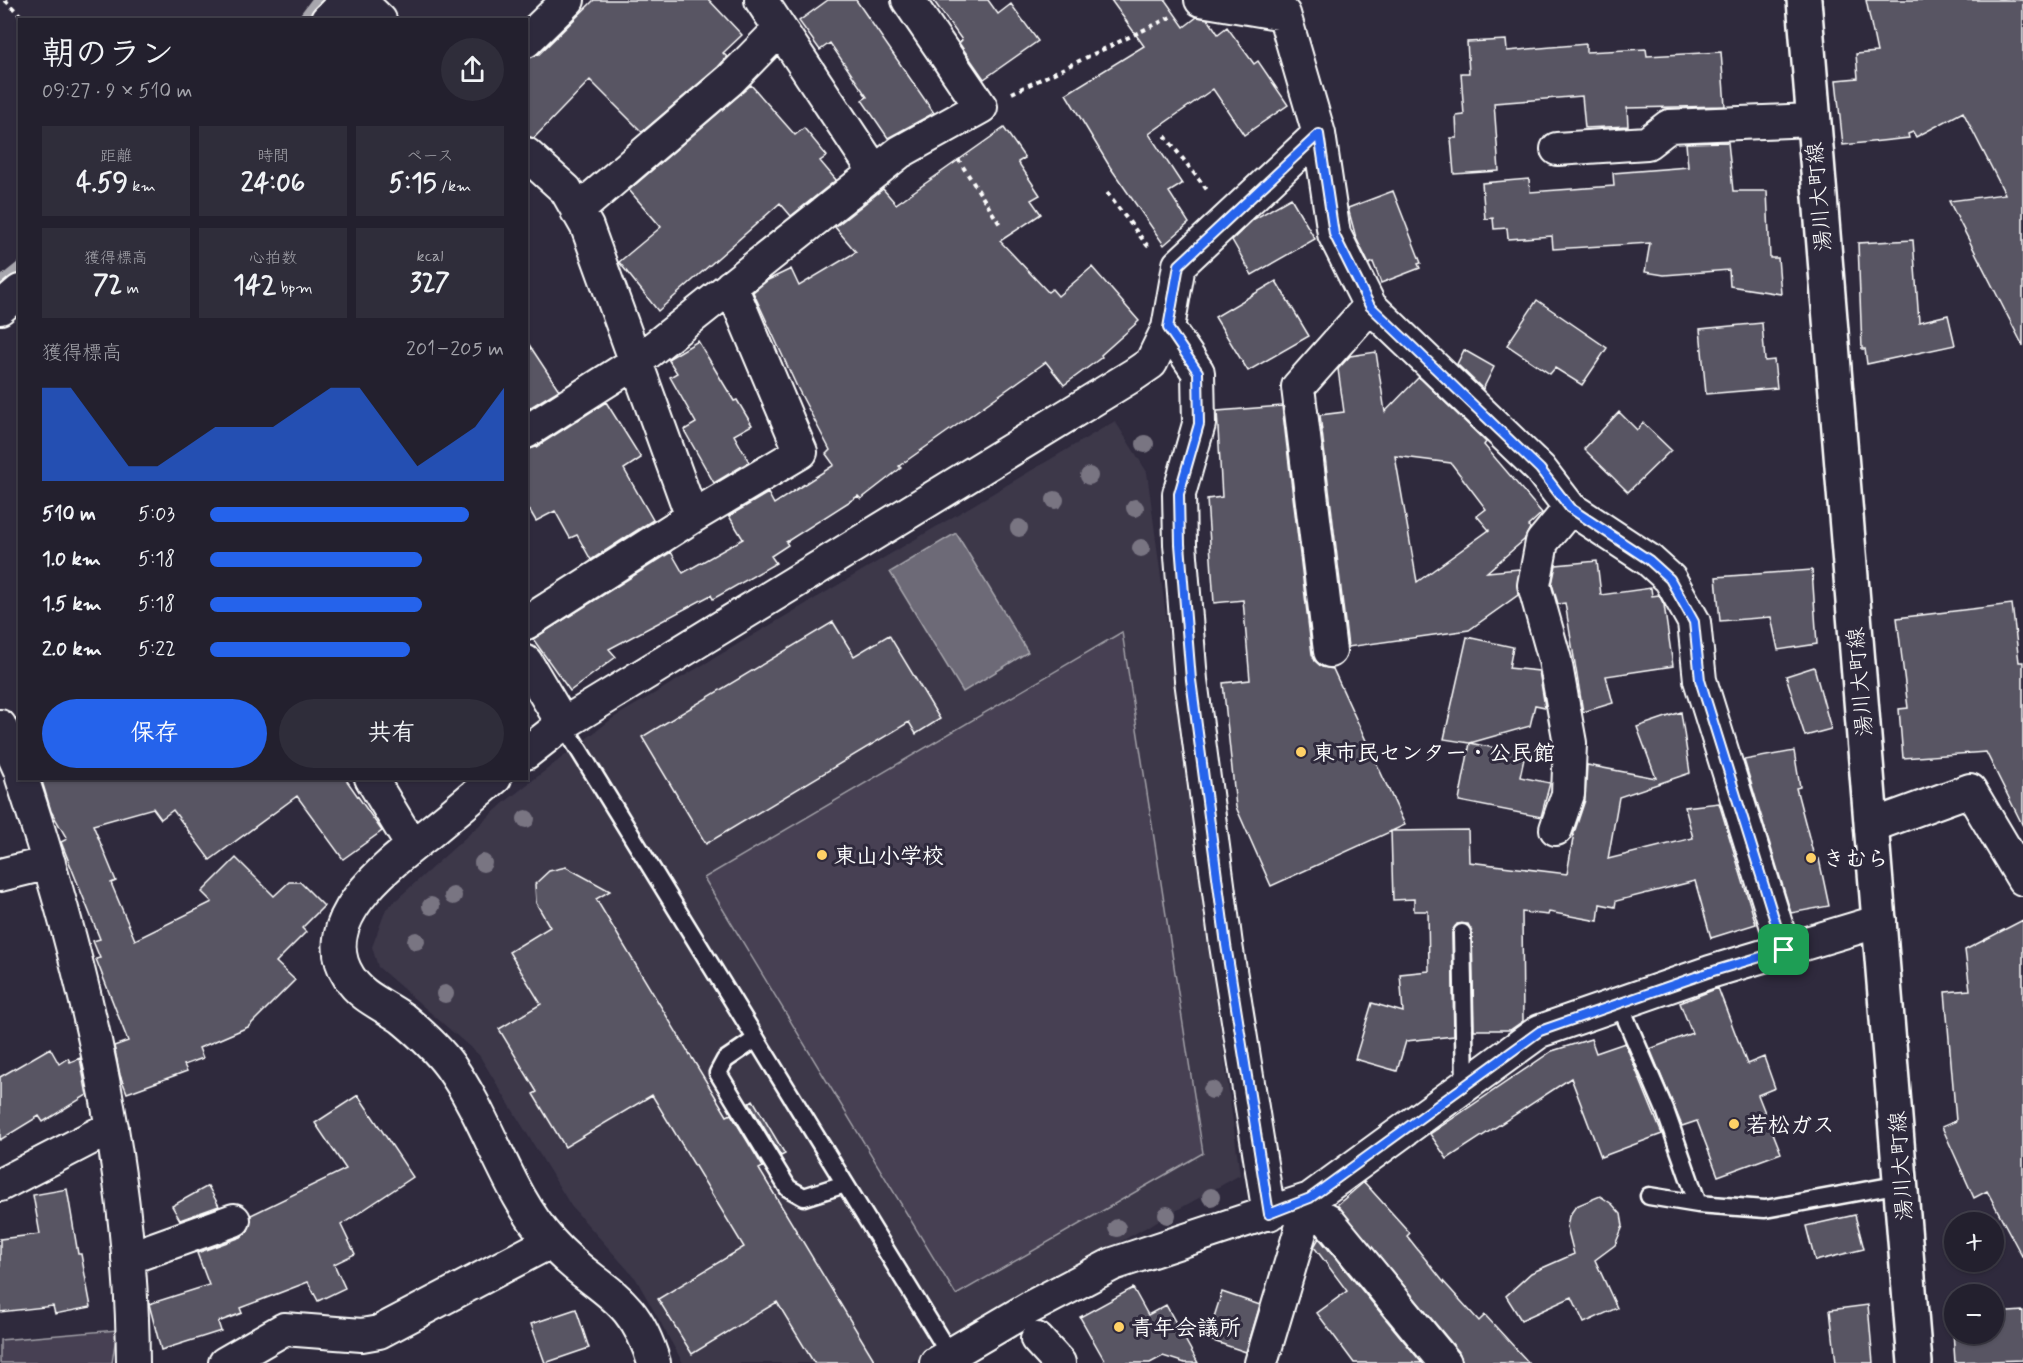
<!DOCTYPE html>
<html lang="ja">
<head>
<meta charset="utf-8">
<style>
  :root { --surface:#23202e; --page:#2f2d3a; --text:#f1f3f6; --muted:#a3a3aa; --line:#403e4a; --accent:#2563eb }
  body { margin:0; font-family:Mynerve,"Klee One",sans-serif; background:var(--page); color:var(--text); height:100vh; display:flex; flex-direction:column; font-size:22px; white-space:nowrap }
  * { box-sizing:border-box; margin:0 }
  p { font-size:20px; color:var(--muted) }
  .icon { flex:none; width:33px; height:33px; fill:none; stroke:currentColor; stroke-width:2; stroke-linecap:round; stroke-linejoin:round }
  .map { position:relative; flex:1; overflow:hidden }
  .drawer { position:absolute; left:18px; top:18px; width:510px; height:762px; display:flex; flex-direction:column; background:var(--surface); border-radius:0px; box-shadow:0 2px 4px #0004,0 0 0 2px var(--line) }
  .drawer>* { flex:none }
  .controls { position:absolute; left:1944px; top:1212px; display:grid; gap:12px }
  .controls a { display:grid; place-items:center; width:60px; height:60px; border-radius:50%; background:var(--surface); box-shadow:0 2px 4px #0004,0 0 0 2px var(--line); font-size:30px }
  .pin { position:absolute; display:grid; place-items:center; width:51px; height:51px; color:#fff; margin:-26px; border-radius:12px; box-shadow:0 3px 9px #0006 }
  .round { display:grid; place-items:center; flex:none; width:63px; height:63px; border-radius:32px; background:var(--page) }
  .headline { display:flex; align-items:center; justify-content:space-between; height:102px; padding:0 24px }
  h1 { font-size:33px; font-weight:700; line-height:45px }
  .metrics { display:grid; grid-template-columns:repeat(3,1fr); gap:9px; height:102px; padding:6px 24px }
  .metrics div { display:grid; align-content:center; border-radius:0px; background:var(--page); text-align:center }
  .metrics b { font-size:26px; font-weight:700 }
  .metrics small { font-size:16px; font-weight:400 }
  .metrics p { font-size:16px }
  .chart { height:168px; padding:12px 24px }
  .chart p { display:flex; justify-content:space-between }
  .chart svg { width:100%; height:108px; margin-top:6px; fill:var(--accent); opacity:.7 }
  .button { display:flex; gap:12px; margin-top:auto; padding:12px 24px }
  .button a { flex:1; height:69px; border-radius:36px; background:var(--accent); color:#fff; font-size:24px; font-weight:700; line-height:69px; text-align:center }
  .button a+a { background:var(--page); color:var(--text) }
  ul { padding:0 24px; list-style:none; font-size:20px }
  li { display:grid; grid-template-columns:96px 72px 1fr; align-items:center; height:45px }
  li i { height:15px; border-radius:8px; background:var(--accent) }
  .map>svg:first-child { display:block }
</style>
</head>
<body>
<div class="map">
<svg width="2023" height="1363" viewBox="0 0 2023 1363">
  <rect width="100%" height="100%" fill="#2f2a3d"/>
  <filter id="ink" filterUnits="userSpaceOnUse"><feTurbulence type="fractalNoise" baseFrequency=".0167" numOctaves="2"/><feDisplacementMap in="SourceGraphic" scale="12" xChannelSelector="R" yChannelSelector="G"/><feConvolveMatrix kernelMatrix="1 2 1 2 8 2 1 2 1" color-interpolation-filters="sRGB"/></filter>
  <g filter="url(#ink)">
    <path fill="#3c3749" d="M 1115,421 L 1147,472 L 1240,1175 L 1032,1291 L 910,1363 L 683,1363 L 636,1279 L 571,1206 L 479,1055 L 378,967 L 372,947 L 386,909 L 506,801 L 613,718 Z"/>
    <path fill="#464152" stroke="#a2a0a8" stroke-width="1.5" d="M 1122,632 L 1203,1153 L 956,1295 L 704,878 Z
      M 117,1330 L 112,1363 L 0,1363 L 0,1340 Z"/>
    <path fill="#6d6a77" stroke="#a7a6ad" stroke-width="1.5" d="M 956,533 L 1028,652 L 963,692 L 890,572 Z"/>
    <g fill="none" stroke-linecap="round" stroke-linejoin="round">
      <path stroke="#a7a6ad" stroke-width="10" d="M 302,20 L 317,0
        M 0,283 L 20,267"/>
    </g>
    <path fill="#595564" stroke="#fff" stroke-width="1.5" fill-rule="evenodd" d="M 594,0 L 709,0 L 742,35 L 723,53 L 727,57 L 718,67 L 642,132 L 590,80 L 534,138 L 526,136 L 526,58 L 539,54 Z
      M 828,0 L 856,0 L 934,113 L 888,138 L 862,100 L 867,97 L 830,43 L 820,50 L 799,21 Z
      M 933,0 L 988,0 L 998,14 L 1011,4 L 1038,41 L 984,79 L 959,43 L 962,40 Z
      M 1111,0 L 1165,0 L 1184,27 L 1197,17 L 1208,19 L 1218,34 L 1227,27 L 1254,64 L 1258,61 L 1288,105 L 1244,135 L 1213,89 L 1149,134 L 1182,184 L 1169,192 L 1189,223 L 1164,245 L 1110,167 L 1066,94 L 1144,46 Z
      M 1866,0 L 2023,0 L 2023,346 L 1949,201 L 2005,194 L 1963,112 L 1916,137 L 1913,132 L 1908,134 L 1909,138 L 1843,145 L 1836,80 L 1858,78 L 1856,54 L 1877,52 Z
      M 1506,40 L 1507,51 L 1586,44 L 1586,52 L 1646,49 L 1647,56 L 1721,52 L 1725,106 L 1627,108 L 1628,126 L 1585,128 L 1582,96 L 1494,103 L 1499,171 L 1454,174 L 1451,138 L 1457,138 L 1456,116 L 1464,115 L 1461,73 L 1469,73 L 1467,42 Z
      M 751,85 L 795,135 L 804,128 L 827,156 L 820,161 L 836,180 L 791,216 L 780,203 L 658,311 L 619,262 L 661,227 L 629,190 Z
      M 1004,128 L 1025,158 L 1018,162 L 1040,195 L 1031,200 L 1041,214 L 1000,241 L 1048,292 L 1052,289 L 1058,296 L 1092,267 L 1139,321 L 1101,355 L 1102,357 L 1064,385 L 1046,362 L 899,466 L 901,468 L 861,499 L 858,496 L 786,542 L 788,545 L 771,556 L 776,563 L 713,599 L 711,595 L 609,649 L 616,657 L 570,691 L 533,639 L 671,552 L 683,573 L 743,539 L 729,516 L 768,493 L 774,504 L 834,465 L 826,454 L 830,450 L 798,389 L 753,292 L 768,280 L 791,269 L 799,286 L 856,252 L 835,227 L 883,189 L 896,204 Z
      M 1728,142 L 1733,191 L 1767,191 L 1770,258 L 1778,258 L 1781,294 L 1730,286 L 1729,270 L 1664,275 L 1645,272 L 1650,243 L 1553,249 L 1552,236 L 1508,239 L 1507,228 L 1494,229 L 1493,218 L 1485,219 L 1482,183 L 1529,179 L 1530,192 L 1614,186 L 1613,173 L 1688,167 L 1686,143 Z
      M 1393,191 L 1421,263 L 1418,264 L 1420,268 L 1381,283 L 1373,262 L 1369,264 L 1356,238 L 1348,208 Z
      M 1291,198 L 1315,239 L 1252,275 L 1232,240 L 1254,219 Z
      M 1913,240 L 1919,322 L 1948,315 L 1955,345 L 1867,364 L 1865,349 L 1862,349 L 1858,243 Z
      M 1276,281 L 1309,336 L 1248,371 L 1215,317 Z
      M 1537,300 L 1607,348 L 1582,385 L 1555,368 L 1550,374 L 1507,345 Z
      M 1762,323 L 1765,361 L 1774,360 L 1777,388 L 1706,394 L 1700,329 Z
      M 526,340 L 559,390 L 526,410 Z
      M 698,341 L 734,401 L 737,400 L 752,425 L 734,435 L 749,462 L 714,483 L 684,430 L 696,423 L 670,377 L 677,373 L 668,359 Z
      M 1464,350 L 1494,367 L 1483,389 L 1457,364 Z
      M 1376,352 L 1385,412 L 1419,377 L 1486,442 L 1484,445 L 1542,513 L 1528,526 L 1530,528 L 1524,540 L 1487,572 L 1519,569 L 1518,595 L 1469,630 L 1348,647 L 1320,415 L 1344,412 L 1338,369 L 1350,356 ZM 1395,456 L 1451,463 L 1486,509 L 1477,516 L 1489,530 L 1417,582 Z
      M 606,402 L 641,458 L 624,469 L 653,520 L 591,560 L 577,535 L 570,538 L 555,511 L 536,521 L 526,504 L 526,450 L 536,447 Z
      M 1282,406 L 1312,654 L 1315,661 L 1322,667 L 1333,669 L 1405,825 L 1271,886 L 1236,807 L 1223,683 L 1250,680 L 1243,600 L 1214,603 L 1207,499 L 1222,497 L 1217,411 Z
      M 1619,412 L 1637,430 L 1643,423 L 1671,450 L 1628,492 L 1584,449 Z
      M 1597,561 L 1601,595 L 1651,588 L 1652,596 L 1659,595 L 1664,605 L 1673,666 L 1606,676 L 1613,703 L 1583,712 L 1565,603 L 1558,604 L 1552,584 L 1556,565 Z
      M 1812,570 L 1817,644 L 1778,650 L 1771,617 L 1720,621 L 1716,577 Z
      M 2012,604 L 2019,662 L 2023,662 L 2023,826 L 1986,752 L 1903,758 L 1899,709 L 1908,708 L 1897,618 Z
      M 833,622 L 854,656 L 889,635 L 940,719 L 916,734 L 909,722 L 706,844 L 642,737 Z
      M 1467,637 L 1513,647 L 1509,668 L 1539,671 L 1545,707 L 1535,705 L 1530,726 L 1470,743 L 1525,754 L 1520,777 L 1550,783 L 1541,817 L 1459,801 L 1470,743 L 1444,739 Z
      M 1814,667 L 1831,729 L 1805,736 L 1786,676 Z
      M 1681,712 L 1690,773 L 1619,797 L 1608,859 L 1693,838 L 1685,807 L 1719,803 L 1756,924 L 1711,938 L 1695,881 L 1616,901 L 1615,907 L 1600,904 L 1598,921 L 1549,912 L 1548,915 L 1522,912 L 1523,1021 L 1510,1030 L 1474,1030 L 1472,932 L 1468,924 L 1457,924 L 1452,933 L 1454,1036 L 1406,1041 L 1397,1071 L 1355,1059 L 1372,1003 L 1403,1012 L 1400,974 L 1429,971 L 1428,911 L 1414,911 L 1414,899 L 1393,900 L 1391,831 L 1468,830 L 1469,862 L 1567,874 L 1574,833 L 1585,800 L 1587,765 L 1656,778 L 1637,727 Z
      M 1794,751 L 1800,787 L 1796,788 L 1815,860 L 1819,859 L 1829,906 L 1791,913 L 1744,760 Z
      M 41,778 L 345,778 L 382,831 L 343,859 L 297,796 L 210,860 L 173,810 L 161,819 L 153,808 L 93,825 L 116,881 L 111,883 L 135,940 L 212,902 L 202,892 L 236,858 L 274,896 L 289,882 L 300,882 L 324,906 L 302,928 L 306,932 L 276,962 L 295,980 L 248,1027 L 199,1048 L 203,1058 L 184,1065 L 187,1071 L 127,1093 L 120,1075 L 114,1046 L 128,1041 L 96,959 L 100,958 L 93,941 L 100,939 L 61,842 L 67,839 L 51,811 Z
      M 566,867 L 610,891 L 596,899 L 727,1116 L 731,1114 L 763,1167 L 759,1169 L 876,1363 L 814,1363 L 777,1302 L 692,1354 L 658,1299 L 744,1247 L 652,1095 L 565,1147 L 533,1094 L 537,1092 L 499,1029 L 541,1004 L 509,952 L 550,927 L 536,903 L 535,884 L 549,871 Z
      M 2023,920 L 2023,1258 L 1987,1191 L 1974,1198 L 1942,1127 L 1956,1121 L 1945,992 L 1970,990 L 1965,950 Z
      M 1718,988 L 1747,1064 L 1764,1057 L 1775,1088 L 1758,1095 L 1781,1153 L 1718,1176 L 1697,1121 L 1682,1126 L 1650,1049 L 1692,1033 L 1680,1003 Z
      M 1591,1039 L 1596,1053 L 1625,1043 L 1662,1134 L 1601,1157 L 1571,1078 L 1447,1159 L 1430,1134 L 1552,1051 Z
      M 50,1048 L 59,1064 L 68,1058 L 70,1062 L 80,1058 L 87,1095 L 43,1122 L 39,1116 L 0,1140 L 0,1077 Z
      M 358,1095 L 413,1177 L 341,1225 L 355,1254 L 334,1264 L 345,1288 L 318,1301 L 308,1282 L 240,1308 L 242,1313 L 218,1322 L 221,1331 L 161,1350 L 149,1304 L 209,1285 L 197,1253 L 241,1237 L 248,1231 L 251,1215 L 346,1169 L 315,1123 Z
      M 753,1100 L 785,1154 L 781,1156 L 749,1103 Z
      M 1364,1182 L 1410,1233 L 1407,1236 L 1442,1280 L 1479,1321 L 1485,1315 L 1529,1363 L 1463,1363 L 1459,1352 L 1337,1205 Z
      M 208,1186 L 219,1206 L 180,1220 L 172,1206 Z
      M 67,1189 L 78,1254 L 81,1254 L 91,1307 L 55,1314 L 53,1306 L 0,1312 L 0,1239 L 40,1234 L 33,1195 Z
      M 1600,1196 L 1612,1204 L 1621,1214 L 1623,1226 L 1615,1245 L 1595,1260 L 1617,1308 L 1584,1323 L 1572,1297 L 1521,1320 L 1506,1296 L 1531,1273 L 1574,1254 L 1567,1227 L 1569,1216 L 1576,1206 Z
      M 1855,1215 L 1864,1249 L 1815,1261 L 1806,1226 Z
      M 1319,1238 L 1422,1363 L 1354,1363 L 1317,1313 L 1347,1291 L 1314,1247 Z
      M 1133,1288 L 1148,1315 L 1166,1305 L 1198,1363 L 1185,1363 L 1163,1356 L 1150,1363 L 1106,1363 L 1080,1317 Z
      M 1222,1292 L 1260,1305 L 1246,1352 L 1207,1339 Z
      M 1868,1305 L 1873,1363 L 1836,1363 L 1830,1310 Z
      M 576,1309 L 589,1348 L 545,1363 L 531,1324 Z
      M 2023,1311 L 2023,1360 L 1955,1362 L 1952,1316 L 1954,1316 L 1954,1334 L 1994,1334 L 1994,1313 Z"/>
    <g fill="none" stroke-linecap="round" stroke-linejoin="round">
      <g stroke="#fff" stroke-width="21">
        <path id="service" d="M 563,724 L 950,1355
          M 1462,933 L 1465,1084
          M 1619,1003 L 1665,1110 L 1698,1204
          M 756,1039 L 725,1060 L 718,1073 L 788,1188 L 804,1197 L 845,1184
          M 1649,1196 L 1698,1204 L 1765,1209 L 1901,1184"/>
      </g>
      <g stroke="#fff" stroke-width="36">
        <path id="minor" d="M 359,0 L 380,20
          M 761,0 L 875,172
          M 1201,0 L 1284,14 L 1319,134 L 1334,234 L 1370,306 L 1540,469 L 1570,508 L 1649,560 L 1670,579 L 1694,622 L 1700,680 L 1784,950
          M 327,20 L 347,0
          M 526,41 L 568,0
          M 1557,149 L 1647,143 L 1669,126 L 1812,120
          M 526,154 L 566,190 L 587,227 L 692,517 L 526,623
          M 577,211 L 730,80 L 780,29
          M 0,308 L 20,291
          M 1168,328 L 1179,265 L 1319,134
          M 526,432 L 636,362 L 900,152 L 981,107 L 908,0
          M 692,517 L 801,452 L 731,286
          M 1330,651 L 1298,387 L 1370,306
          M 526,662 L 563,724 L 526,753
          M 563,724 L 1135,374 L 1151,363 L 1168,328 L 1198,372 L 1199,424 L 1179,494 L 1180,544 L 1191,680 L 1226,945 L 1269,1214
          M 0,726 L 20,770
          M 22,778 C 84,967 132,1163 133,1363
          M 371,778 L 412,846
          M 495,778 C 473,797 451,815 429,833 C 392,862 312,920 349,977 C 361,997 384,1005 402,1018 C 419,1032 437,1048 450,1066 C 489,1120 507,1194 551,1242 C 594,1291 633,1290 654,1363
          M 1871,826 L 1970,790 L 2023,879
          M 1556,829 L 1568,794 L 1570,743 L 1555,660 L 1534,585 L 1542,542 L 1570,508
          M 0,875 L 49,863
          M 0,1185 L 112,1127
          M 1307,1211 L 1327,1219 L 1445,1363
          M 128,1258 L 234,1220
          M 1037,1339 L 1059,1363
          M 225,1363 L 284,1329 L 362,1335 L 379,1332 L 550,1242
          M 936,1363 L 1031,1307 L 1113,1264 L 1310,1199 L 1540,1031 L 1710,972 L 1880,921
          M 1261,1363 L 1310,1199"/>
      </g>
      <g stroke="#fff" stroke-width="38">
        <path id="secondary" d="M 1804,0 L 1915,1363"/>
      </g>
      <path stroke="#fff" stroke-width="4" stroke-dasharray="4.5 4.5" stroke-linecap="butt" d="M 5,0 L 25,20
        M 1012,93 L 1173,16
        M 1165,136 L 1208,191
        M 958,159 L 1001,226
        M 1107,193 L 1150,249"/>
      <use href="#service" stroke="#2f2a3d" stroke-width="16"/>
      <use href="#minor" stroke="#2f2a3d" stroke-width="32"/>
      <use href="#secondary" stroke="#2f2a3d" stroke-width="33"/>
    </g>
    <g fill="#797582">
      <circle cx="1145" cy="444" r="9"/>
      <circle cx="1089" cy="476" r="9"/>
      <circle cx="1055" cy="500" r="9"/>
      <circle cx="1135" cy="508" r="9"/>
      <circle cx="1019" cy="528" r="9"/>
      <circle cx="1141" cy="548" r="9"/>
      <circle cx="526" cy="819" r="9"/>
      <circle cx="483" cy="863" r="9"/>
      <circle cx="453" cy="896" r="9"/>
      <circle cx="431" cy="906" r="9"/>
      <circle cx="416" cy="941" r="9"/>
      <circle cx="445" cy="994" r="9"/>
      <circle cx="1212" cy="1090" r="9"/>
      <circle cx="1211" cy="1197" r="9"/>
      <circle cx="1167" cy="1215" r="9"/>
      <circle cx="1117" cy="1228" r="9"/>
    </g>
  </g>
  <g fill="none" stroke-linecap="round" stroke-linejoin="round" filter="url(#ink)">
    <g stroke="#fff" stroke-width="12">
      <path id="route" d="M 1319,134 L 1334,234 L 1370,306 L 1540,469 L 1570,508 L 1649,560 L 1670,579 L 1694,622 L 1700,680 L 1784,950 L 1710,972 L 1540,1031 L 1310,1198 L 1269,1214 L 1226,945 L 1191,680 L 1180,544 L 1179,494 L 1199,424 L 1198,372 L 1168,328 L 1179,265 Z"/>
    </g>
    <use href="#route" stroke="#2563eb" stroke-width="8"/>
  </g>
  <g fill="#ffd166" stroke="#2f2a3d" stroke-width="2">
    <circle cx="1301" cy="752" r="6"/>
    <circle cx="822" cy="855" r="6"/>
    <circle cx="1811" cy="858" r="6"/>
    <circle cx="1734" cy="1124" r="6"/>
    <circle cx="1119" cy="1327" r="6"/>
  </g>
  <g text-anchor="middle" stroke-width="6" stroke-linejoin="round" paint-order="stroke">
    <g font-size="22" fill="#fff" stroke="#2f2a3d">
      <text transform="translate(1818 197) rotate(-95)" y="8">湯川大町線</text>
      <text transform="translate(1859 682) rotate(-95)" y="8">湯川大町線</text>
      <text transform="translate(1900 1166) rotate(-94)" y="8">湯川大町線</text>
    </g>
    <g font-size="22" font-weight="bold" fill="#fff" stroke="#2f2a3d" text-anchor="start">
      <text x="1313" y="760">東市民センター・公民館</text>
      <text x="834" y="863">東山小学校</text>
      <text x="1823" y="866">きむら</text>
      <text x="1746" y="1132">若松ガス</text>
      <text x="1131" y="1335">青年会議所</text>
    </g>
  </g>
</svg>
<div class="controls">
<a>+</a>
<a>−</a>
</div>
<div class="pin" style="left:1784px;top:950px;background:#1e9e55"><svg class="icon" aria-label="arrive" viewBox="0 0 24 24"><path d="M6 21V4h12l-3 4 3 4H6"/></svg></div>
<section class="drawer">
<div class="headline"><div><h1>朝のラン</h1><p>09:27 · 9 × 510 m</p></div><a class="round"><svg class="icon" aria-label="share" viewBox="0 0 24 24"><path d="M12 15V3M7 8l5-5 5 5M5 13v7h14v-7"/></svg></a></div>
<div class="metrics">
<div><p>距離</p><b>4.59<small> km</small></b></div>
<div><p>時間</p><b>24:06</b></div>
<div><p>ペース</p><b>5:15<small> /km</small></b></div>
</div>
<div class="metrics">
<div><p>獲得標高</p><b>72<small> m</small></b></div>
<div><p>心拍数</p><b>142<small> bpm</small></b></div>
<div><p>kcal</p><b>327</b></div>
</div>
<div class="chart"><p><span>獲得標高</span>201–205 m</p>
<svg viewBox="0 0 160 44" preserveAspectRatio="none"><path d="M0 44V6L10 6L20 22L30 38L40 38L50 30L60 22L70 22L80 22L90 14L100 6L110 6L120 22L130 38L140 30L150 22L160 6V44z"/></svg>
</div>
<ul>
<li><b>510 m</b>5:03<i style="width:88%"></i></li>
<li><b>1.0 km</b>5:18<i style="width:72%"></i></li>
<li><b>1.5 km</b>5:18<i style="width:72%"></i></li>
<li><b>2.0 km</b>5:22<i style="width:68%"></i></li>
</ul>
<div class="button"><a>保存</a><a>共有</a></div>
</section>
</div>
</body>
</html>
